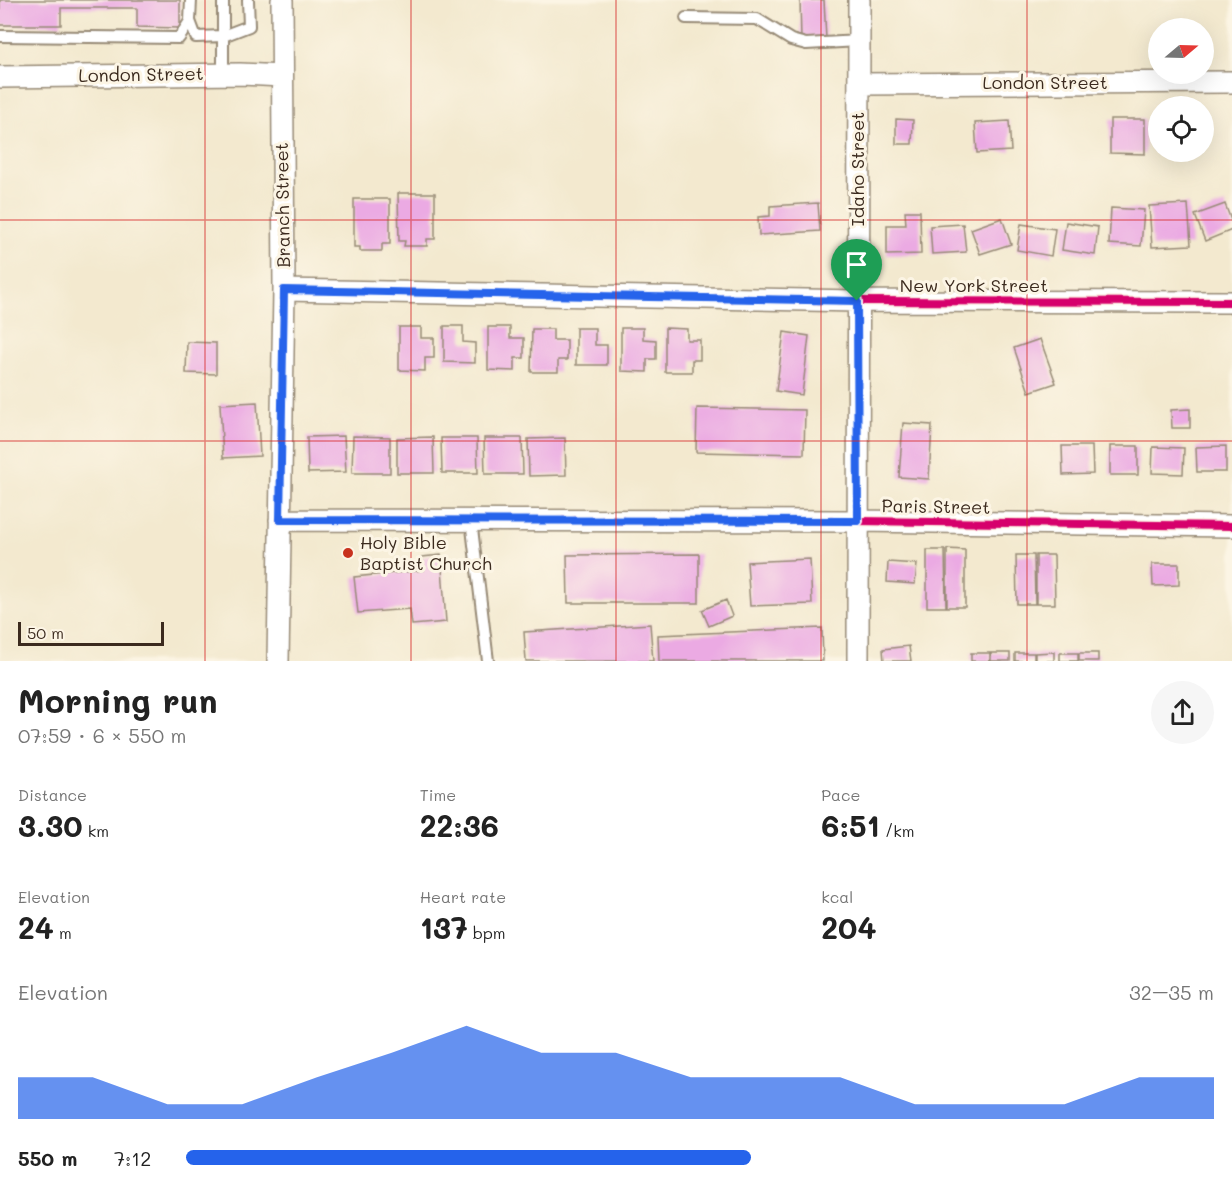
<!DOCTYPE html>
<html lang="en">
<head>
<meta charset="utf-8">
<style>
  :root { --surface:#fff; --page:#f6f6f6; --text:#222; --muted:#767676; --accent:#2563eb }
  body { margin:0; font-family:Mali,sans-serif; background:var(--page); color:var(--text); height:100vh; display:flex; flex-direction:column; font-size:22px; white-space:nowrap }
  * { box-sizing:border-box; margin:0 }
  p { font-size:20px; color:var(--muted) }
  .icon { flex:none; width:33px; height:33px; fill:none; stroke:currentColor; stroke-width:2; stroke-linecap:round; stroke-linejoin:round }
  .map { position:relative; height:661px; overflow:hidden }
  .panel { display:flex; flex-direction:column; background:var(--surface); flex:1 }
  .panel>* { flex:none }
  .needle { width:39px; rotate:71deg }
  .tools { position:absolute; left:1148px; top:18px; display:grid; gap:12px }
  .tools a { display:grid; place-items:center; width:66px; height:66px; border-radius:50%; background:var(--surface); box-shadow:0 6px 24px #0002; font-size:30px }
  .scale { position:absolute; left:18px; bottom:15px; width:146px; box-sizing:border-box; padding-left:6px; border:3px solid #3b2a1e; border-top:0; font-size:16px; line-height:21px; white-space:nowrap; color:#3b2a1e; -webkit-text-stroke:4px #fcf5e5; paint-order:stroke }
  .pin { position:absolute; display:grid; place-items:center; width:51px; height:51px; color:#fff; margin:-62px -26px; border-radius:50% 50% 50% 0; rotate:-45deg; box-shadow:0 0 6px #0007 }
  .pin .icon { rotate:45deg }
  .round { display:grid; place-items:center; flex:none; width:63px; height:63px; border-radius:32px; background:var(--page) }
  .overview { display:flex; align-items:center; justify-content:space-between; height:102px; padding:0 18px }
  h1 { font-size:33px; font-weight:700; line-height:45px }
  .figures { display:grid; grid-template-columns:repeat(3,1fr); gap:9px; height:102px; padding:6px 18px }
  .figures div { display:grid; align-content:center }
  .figures b { font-size:30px; font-weight:700 }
  .figures small { font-size:16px; font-weight:400 }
  .figures p { font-size:16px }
  .chart { height:168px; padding:12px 18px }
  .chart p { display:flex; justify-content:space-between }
  .chart svg { width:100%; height:108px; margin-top:6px; fill:var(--accent); opacity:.7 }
  ul { padding:0 18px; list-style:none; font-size:20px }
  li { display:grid; grid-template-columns:96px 72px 1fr; align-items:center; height:45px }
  li i { height:15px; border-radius:8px; background:var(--accent) }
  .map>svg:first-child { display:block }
</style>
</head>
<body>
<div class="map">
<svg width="1232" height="661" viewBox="0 0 1232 661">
  <rect width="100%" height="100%" fill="#fcf5e5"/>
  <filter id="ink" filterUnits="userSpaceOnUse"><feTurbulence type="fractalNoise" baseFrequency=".0167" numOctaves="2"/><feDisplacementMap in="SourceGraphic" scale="12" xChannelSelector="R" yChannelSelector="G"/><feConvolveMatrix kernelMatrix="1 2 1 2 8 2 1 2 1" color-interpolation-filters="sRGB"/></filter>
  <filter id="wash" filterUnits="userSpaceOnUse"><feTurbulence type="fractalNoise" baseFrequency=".008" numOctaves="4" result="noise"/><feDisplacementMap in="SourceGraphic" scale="24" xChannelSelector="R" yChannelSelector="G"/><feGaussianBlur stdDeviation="1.35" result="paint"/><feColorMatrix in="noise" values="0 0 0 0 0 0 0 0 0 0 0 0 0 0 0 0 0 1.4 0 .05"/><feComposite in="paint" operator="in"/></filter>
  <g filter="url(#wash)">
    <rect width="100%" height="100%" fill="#f3e9cf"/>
    <g id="blocks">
      <path fill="#ebaae3" d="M 0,0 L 180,0 L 180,28 L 137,27 L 137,8 L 61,8 L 61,25 L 0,25 Z
        M 800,0 L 824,0 L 826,39 L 801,40 Z
        M 896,119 L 913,120 L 912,144 L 896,144 Z
        M 1110,119 L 1145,119 L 1145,154 L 1110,153 Z
        M 1009,121 L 1011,151 L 977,153 L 975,123 Z
        M 398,193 L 435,193 L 435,239 L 427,239 L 427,246 L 404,246 L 405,241 L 399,241 Z
        M 354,199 L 390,199 L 390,244 L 382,244 L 382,251 L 360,251 L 360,247 L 354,247 Z
        M 818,203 L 820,231 L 759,235 L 758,217 L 770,216 L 770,206 Z
        M 1188,204 L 1191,245 L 1152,247 L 1149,206 Z
        M 1225,204 L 1232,223 L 1232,230 L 1205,241 L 1195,215 Z
        M 1111,208 L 1144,210 L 1141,246 L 1109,244 Z
        M 905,211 L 920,211 L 921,254 L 887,255 L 887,225 L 906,225 Z
        M 1002,218 L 1011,244 L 980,254 L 971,229 Z
        M 1066,222 L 1098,227 L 1095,255 L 1062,250 Z
        M 963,224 L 966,252 L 932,254 L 930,226 Z
        M 1021,224 L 1055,229 L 1051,256 L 1017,250 Z
        M 444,326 L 463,326 L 463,342 L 475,343 L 475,363 L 444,362 Z
        M 399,327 L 421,327 L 421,338 L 434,338 L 434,358 L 425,358 L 425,371 L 399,370 Z
        M 488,327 L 510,327 L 510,338 L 524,338 L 524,358 L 515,358 L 515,371 L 488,370 Z
        M 576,328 L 595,328 L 595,345 L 607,345 L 607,365 L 576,365 Z
        M 621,328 L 643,328 L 643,339 L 656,340 L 656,359 L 647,359 L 647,372 L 621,371 Z
        M 665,328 L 687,329 L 687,340 L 700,340 L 700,360 L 692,360 L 692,372 L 665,372 Z
        M 532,329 L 553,329 L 553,340 L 567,340 L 567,360 L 558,360 L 558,372 L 531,372 Z
        M 784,332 L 809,336 L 802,395 L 776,391 Z
        M 1040,339 L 1056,383 L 1029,392 L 1014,348 Z
        M 187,342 L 216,343 L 216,374 L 186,373 Z
        M 257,402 L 260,456 L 223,458 L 220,404 Z
        M 697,408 L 805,410 L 804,454 L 696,452 Z
        M 1190,409 L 1190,428 L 1172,428 L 1171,410 Z
        M 903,423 L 932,425 L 929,479 L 899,477 Z
        M 344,436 L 346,472 L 308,473 L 307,437 Z
        M 353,436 L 390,437 L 390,473 L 352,473 Z
        M 433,437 L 434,473 L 397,473 L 397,438 Z
        M 441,438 L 477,438 L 478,473 L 442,473 Z
        M 484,438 L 522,438 L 523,474 L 485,474 Z
        M 565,438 L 566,475 L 529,476 L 528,439 Z
        M 1062,446 L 1092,446 L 1093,474 L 1063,475 Z
        M 1110,446 L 1138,446 L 1138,475 L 1110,475 Z
        M 1226,446 L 1226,472 L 1197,472 L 1196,447 Z
        M 1153,447 L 1184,448 L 1183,474 L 1152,473 Z
        M 947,549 L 965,550 L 965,607 L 947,607 Z
        M 927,550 L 945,550 L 946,607 L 927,607 Z
        M 699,554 L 699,603 L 568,603 L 567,555 Z
        M 441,555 L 446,622 L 412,625 L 410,609 L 358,613 L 354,577 L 424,570 L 422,557 Z
        M 1016,555 L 1034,555 L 1035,604 L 1017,604 Z
        M 1036,555 L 1054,555 L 1055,604 L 1036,604 Z
        M 810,559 L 812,604 L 750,606 L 747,562 Z
        M 888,562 L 917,564 L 915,584 L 887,582 Z
        M 1152,564 L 1179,564 L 1179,585 L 1153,586 Z
        M 726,600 L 732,616 L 709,626 L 702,610 Z
        M 650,624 L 653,661 L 526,661 L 524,632 Z
        M 822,628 L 823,661 L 659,661 L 658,635 Z
        M 909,646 L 911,661 L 884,661 L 883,649 Z
        M 1054,652 L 1054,661 L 1035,661 L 1035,653 Z
        M 971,653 L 990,653 L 990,661 L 971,661 Z
        M 991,653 L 1010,653 L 1010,661 L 991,661 Z
        M 1015,653 L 1034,653 L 1034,661 L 1015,661 Z
        M 1060,653 L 1078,653 L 1078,661 L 1060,661 Z
        M 1079,653 L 1098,653 L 1098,661 L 1079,661 Z"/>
    </g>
  </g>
  <g filter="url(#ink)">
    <use href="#blocks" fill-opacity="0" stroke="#978a76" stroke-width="1.5"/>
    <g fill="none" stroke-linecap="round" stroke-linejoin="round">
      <g stroke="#978a76" stroke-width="14">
        <path id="lane" d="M 191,0 L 190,21 L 196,37 L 223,36 L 249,26 L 248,0
          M 686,18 L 757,19 L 791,40 L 806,44 L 859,41
          M 0,36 L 179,38 L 190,21
          M 223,74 L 223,0
          M 471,520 L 488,661"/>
      </g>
      <g stroke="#978a76" stroke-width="24">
        <path id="street" d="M 0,77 L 240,74 L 282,76
          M 859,84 L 1232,82
          M 284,290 L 857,301 L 1232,302
          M 280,520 L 858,521 L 1232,526
          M 278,661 L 284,290 L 282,0
          M 858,661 L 859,0"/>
      </g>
      <use href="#lane" stroke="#fff" stroke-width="10"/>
      <use href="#street" stroke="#fff" stroke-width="21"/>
      <g stroke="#fcf5e5" stroke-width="11">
        <path id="cycleway" d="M 284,290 L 857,301 L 1232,302
          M 280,520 L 858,521 L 1232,526"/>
      </g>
      <use href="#cycleway" stroke="#d6006c" stroke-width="8"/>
    </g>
  </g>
  <g fill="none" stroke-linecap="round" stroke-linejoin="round" filter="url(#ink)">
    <g stroke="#fff" stroke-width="12">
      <path id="route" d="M 284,290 L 857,301 L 858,521 L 280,520 Z"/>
    </g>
    <use href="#route" stroke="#2563eb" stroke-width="8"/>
  </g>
  <path fill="none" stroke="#d62828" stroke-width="1.5" stroke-opacity="0.55" d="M 205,0 L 205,661M 411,0 L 411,661M 616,0 L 616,661M 821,0 L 821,661M 1027,0 L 1027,661M 0,220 L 1232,220M 0,441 L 1232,441"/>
  <circle fill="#c8321e" stroke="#fcf5e5" stroke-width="2" cx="348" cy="553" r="6"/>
  <g text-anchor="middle" stroke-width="6" stroke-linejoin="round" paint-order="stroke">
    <g font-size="18" fill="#3b2a1e" stroke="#fcf5e5">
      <text transform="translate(141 75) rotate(-1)" y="6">London Street</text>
      <text x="1045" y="89">London Street</text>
      <text transform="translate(858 169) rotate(-90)" y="6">Idaho Street</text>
      <text transform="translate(283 205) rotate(-91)" y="6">Branch Street</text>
      <text x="974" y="292">New York Street</text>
      <text transform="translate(936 507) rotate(1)" y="6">Paris Street</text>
    </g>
    <g font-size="18" fill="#3b2a1e" stroke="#fcf5e5" text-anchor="start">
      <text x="360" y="549">Holy Bible<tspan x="360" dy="21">Baptist Church</tspan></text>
    </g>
  </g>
</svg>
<div class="tools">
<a><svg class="needle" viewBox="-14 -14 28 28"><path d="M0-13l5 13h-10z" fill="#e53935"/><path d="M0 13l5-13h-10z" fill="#767676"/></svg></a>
<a><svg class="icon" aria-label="locate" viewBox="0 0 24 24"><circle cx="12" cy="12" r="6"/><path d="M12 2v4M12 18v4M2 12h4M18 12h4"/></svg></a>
</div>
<div class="scale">50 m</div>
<div class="pin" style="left:857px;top:301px;background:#1e9e55"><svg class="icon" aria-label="arrive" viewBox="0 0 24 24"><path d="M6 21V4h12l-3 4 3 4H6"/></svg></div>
</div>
<section class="panel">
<div class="overview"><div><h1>Morning run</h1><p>07:59 · 6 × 550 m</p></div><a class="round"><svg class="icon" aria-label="share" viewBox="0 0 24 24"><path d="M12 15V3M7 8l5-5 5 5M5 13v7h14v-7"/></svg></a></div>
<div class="figures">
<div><p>Distance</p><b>3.30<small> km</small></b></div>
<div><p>Time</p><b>22:36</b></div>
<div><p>Pace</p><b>6:51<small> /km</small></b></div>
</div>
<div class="figures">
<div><p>Elevation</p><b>24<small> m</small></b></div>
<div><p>Heart rate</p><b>137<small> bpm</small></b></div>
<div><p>kcal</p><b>204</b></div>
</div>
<div class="chart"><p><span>Elevation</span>32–35 m</p>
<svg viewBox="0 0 160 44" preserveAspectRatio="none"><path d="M0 44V27L10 27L20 38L30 38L40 27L50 17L60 6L70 17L80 17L90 27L100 27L110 27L120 38L130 38L140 38L150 27L160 27V44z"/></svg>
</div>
<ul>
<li><b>550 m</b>7:12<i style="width:55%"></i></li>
</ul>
</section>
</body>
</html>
